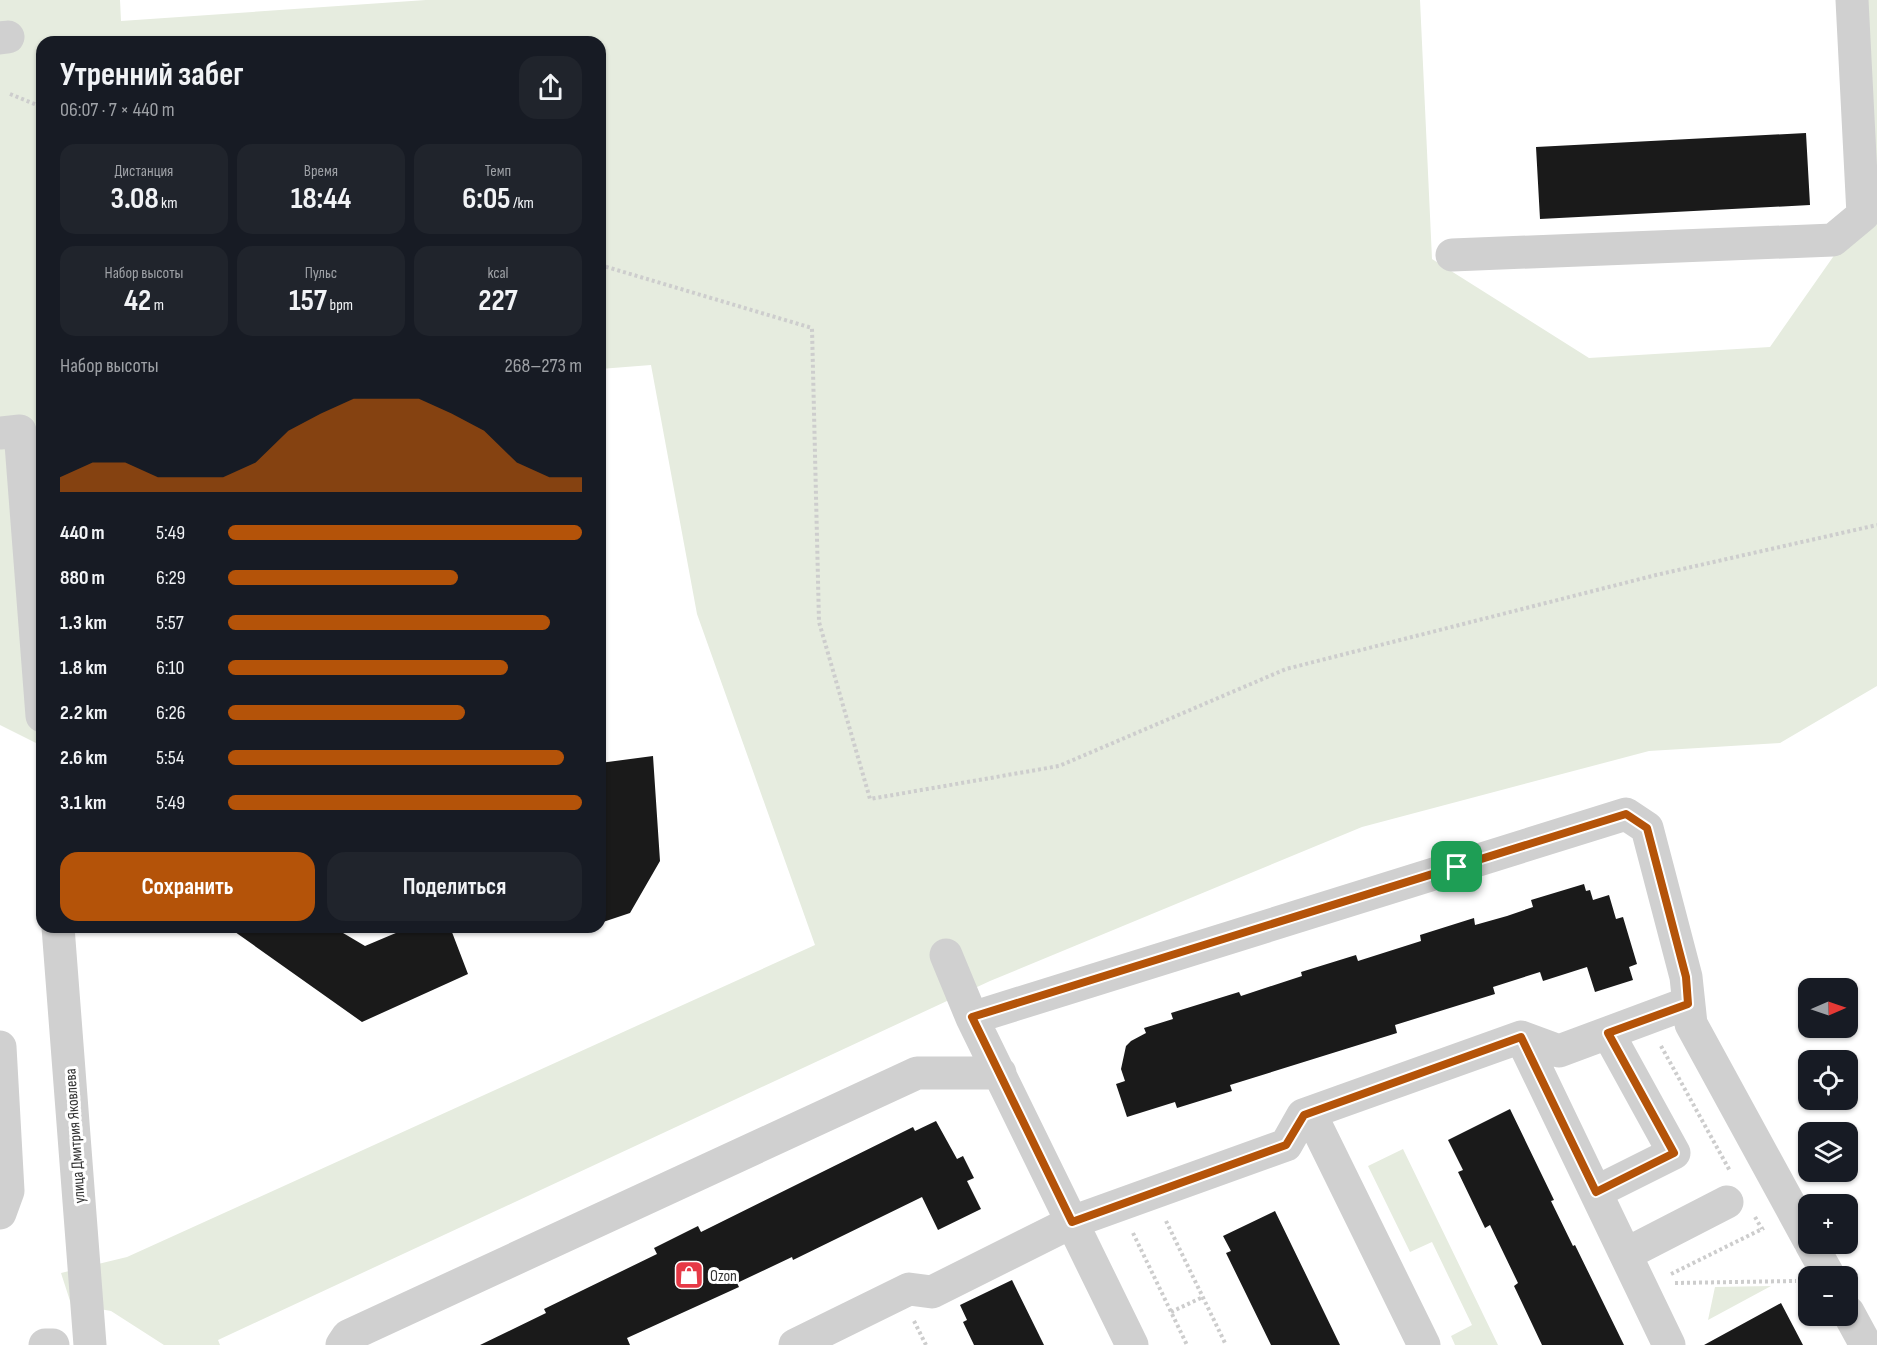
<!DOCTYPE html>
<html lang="ru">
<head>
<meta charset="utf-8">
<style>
  :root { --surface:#171b24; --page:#20242c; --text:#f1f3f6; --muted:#9ea1a6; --accent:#b45309 }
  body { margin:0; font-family:"Sofia Sans Condensed",sans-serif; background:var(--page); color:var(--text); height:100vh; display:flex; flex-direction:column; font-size:22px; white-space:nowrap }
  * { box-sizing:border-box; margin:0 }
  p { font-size:20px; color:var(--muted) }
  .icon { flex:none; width:33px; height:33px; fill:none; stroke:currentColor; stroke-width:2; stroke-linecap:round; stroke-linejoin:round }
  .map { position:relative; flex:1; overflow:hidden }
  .side { position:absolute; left:36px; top:36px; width:570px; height:897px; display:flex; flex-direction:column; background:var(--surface); border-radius:18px; box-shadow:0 2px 4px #0004 }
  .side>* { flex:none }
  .needle { width:39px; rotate:88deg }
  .fabs { position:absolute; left:1798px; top:978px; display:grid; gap:12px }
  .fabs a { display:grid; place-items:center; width:60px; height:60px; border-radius:12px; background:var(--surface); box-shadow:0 2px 4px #0004; font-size:30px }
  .pin { position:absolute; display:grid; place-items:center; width:51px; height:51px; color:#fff; margin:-26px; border-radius:12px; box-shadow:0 3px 9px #0006 }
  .round { display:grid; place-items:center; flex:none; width:63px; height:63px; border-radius:18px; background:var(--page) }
  .headline { display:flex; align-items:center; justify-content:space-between; height:102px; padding:0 24px }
  h1 { font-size:33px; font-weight:700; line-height:45px }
  .stats { display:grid; grid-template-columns:repeat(3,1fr); gap:9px; height:102px; padding:6px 24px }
  .stats div { display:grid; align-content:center; border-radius:15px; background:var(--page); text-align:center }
  .stats b { font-size:30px; font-weight:700 }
  .stats small { font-size:16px; font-weight:400 }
  .stats p { font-size:16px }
  .chart { height:168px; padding:12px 24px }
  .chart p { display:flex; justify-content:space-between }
  .chart svg { width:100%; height:108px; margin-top:6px; fill:var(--accent); opacity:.7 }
  .button { display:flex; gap:12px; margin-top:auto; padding:12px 24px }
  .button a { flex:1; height:69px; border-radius:18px; background:var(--accent); color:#fff; font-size:24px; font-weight:700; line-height:69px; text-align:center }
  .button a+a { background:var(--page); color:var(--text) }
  ul { padding:0 24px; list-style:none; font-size:20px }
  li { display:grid; grid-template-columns:96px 72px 1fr; align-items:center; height:45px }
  li i { height:15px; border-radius:8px; background:var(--accent) }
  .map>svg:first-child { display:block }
</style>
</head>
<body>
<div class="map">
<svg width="1877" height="1345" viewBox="0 0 1877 1345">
  <rect width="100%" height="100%" fill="#fff"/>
  <path fill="#e6ecdf" d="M 0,0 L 120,0 L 121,21 L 426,0 L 1420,0 L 1432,259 L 1589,358 L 1770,347 L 1854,227 L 1841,0 L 1877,0 L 1877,686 L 1780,743 L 1649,751 L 1362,827 L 990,981 L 218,1340 L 220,1345 L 164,1345 L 111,1311 L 71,1304 L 61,1273 L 127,1257 L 815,945 L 697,614 L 651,365 L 600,369 L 600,42 L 42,42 L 42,746 L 0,725 Z
    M 1403,1149 L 1498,1345 L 1455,1345 L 1451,1336 L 1472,1325 L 1432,1242 L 1410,1252 L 1368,1166 Z
    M 1771,1286 L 1708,1320 L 1715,1287 Z"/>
  <path fill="#1a1a1a" d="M 1806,133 L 1810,205 L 1540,219 L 1536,147 Z
    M 653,756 L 660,861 L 630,913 L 600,923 L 600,763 Z
    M 1584,884 L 1586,891 L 1590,890 L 1593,900 L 1609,895 L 1616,919 L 1623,917 L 1637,964 L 1629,967 L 1633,980 L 1595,992 L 1587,967 L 1543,981 L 1540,972 L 1493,987 L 1495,994 L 1395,1025 L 1397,1033 L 1230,1085 L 1232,1091 L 1177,1108 L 1175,1102 L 1127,1117 L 1116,1084 L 1125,1081 L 1121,1069 L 1126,1046 L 1131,1041 L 1146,1033 L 1144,1028 L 1173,1019 L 1171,1013 L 1239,992 L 1241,996 L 1302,976 L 1301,972 L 1356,955 L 1358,961 L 1421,941 L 1420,935 L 1474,918 L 1475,925 L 1507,916 L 1533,907 L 1531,900 Z
    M 228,927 L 333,927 L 365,946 L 410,927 L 450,927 L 468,974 L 362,1022 Z
    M 1510,1109 L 1554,1200 L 1551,1201 L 1573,1246 L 1575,1245 L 1624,1345 L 1542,1345 L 1514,1286 L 1518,1283 L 1490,1225 L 1485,1228 L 1458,1172 L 1463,1170 L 1448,1140 Z
    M 936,1121 L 957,1159 L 963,1156 L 974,1178 L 967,1181 L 981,1209 L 938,1230 L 922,1197 L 793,1260 L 792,1257 L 737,1283 L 739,1287 L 627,1338 L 630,1345 L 480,1345 L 546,1313 L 544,1309 L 657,1254 L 654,1248 L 698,1226 L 701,1232 L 913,1127 L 915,1131 Z
    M 1275,1211 L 1309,1281 L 1340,1345 L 1271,1345 L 1226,1253 L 1231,1251 L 1223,1236 Z
    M 1012,1280 L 1044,1345 L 974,1345 L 963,1322 L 967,1320 L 960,1305 Z
    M 1781,1303 L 1803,1345 L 1704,1345 Z"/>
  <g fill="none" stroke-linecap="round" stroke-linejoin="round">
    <path stroke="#cdcdcd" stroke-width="4" stroke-dasharray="3 3" stroke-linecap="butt" d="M 10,94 L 42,107
      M 600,265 L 812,328 L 819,622 L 870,799 L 1059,766 L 1286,669 L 1656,575 L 1877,525
      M 1661,1046 L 1730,1171
      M 1755,1217 L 1762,1229
      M 1166,1221 L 1226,1345
      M 1133,1233 L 1187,1345
      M 1671,1274 L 1764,1228
      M 1675,1283 L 1796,1281
      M 1171,1312 L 1203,1297
      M 914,1321 L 926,1345"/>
    <path stroke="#d0d0d0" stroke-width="33" d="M 0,38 L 8,37
      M 1452,255 L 1833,240 L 1863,215 L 1852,0
      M 0,433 L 20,431 L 42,716
      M 58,927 L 90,1345
      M 946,955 L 972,1018 L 1132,1345
      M 972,1018 L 1626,814 L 1647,828 L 1686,977 L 1691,1024 L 1809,1240
      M 1521,1037 L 1669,1345
      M 0,1047 L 8,1191 L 0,1213
      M 1310,1113 L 1424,1345
      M 1596,1192 L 1674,1153 L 1608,1033
      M 1811,1244 L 1829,1276
      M 1626,1254 L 1727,1202
      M 1848,1312 L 1866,1345
      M 45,1345 L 53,1345
      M 342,1345 L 348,1336 L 917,1073 L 1000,1073
      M 795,1345 L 909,1289 L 932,1292 L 1072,1222 L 1286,1145 L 1303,1115 L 1521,1037 L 1559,1051 L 1688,1003"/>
  </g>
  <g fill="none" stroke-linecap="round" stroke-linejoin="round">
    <g stroke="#fff" stroke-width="12">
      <path id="route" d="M 1626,814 L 1647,828 L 1686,977 L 1688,1004 L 1608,1033 L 1674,1153 L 1596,1192 L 1521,1037 L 1304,1115 L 1286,1145 L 1072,1222 L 972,1017 Z"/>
    </g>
    <use href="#route" stroke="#b45309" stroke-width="8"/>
  </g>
  <defs>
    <g id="shop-square" transform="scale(1.5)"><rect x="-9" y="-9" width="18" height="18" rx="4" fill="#e63946" stroke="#fff"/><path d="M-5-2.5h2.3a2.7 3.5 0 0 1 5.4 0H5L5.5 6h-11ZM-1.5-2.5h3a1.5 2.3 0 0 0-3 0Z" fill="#fff"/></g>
  </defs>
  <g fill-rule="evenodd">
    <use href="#shop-square" x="689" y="1275"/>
  </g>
  <g text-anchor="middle" stroke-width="6" stroke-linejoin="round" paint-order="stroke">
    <g font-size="16" fill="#333" stroke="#fff">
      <text transform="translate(74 1136) rotate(-94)" y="6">улица Дмитрия Яковлева</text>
    </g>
    <g font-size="16" fill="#333" stroke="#fff" text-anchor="start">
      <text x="710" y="1281">Ozon</text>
    </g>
  </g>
</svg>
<div class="fabs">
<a><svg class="needle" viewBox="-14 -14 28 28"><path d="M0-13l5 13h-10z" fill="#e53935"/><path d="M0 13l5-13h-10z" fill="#9ea1a6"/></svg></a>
<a><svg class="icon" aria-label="locate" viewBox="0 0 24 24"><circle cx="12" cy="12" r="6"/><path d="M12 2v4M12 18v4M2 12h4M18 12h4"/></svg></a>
<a><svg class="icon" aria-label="layers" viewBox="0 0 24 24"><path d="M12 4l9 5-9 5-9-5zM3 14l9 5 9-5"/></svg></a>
<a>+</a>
<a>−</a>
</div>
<div class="pin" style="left:1457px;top:867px;background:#1e9e55"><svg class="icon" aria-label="arrive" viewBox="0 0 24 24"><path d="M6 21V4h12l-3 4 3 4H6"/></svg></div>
<section class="side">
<div class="headline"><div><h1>Утренний забег</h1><p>06:07 · 7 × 440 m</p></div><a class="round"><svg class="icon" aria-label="share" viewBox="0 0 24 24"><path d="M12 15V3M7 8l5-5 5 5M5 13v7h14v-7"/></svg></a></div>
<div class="stats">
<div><p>Дистанция</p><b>3.08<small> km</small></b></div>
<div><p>Время</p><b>18:44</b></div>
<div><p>Темп</p><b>6:05<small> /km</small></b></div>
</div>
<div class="stats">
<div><p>Набор высоты</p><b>42<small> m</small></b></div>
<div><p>Пульс</p><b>157<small> bpm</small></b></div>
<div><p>kcal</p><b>227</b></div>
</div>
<div class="chart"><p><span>Набор высоты</span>268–273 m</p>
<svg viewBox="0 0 160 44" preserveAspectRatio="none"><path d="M0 44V38L10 32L20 32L30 38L40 38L50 38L60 32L70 19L80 12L90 6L100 6L110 6L120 12L130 19L140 32L150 38L160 38V44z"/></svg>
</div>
<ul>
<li><b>440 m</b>5:49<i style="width:100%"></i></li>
<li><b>880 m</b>6:29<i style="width:65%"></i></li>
<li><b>1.3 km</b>5:57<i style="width:91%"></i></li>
<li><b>1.8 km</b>6:10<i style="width:79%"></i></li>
<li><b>2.2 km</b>6:26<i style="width:67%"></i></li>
<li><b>2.6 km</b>5:54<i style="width:95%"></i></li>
<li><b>3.1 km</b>5:49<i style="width:100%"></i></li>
</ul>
<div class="button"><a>Сохранить</a><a>Поделиться</a></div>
</section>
</div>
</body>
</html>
